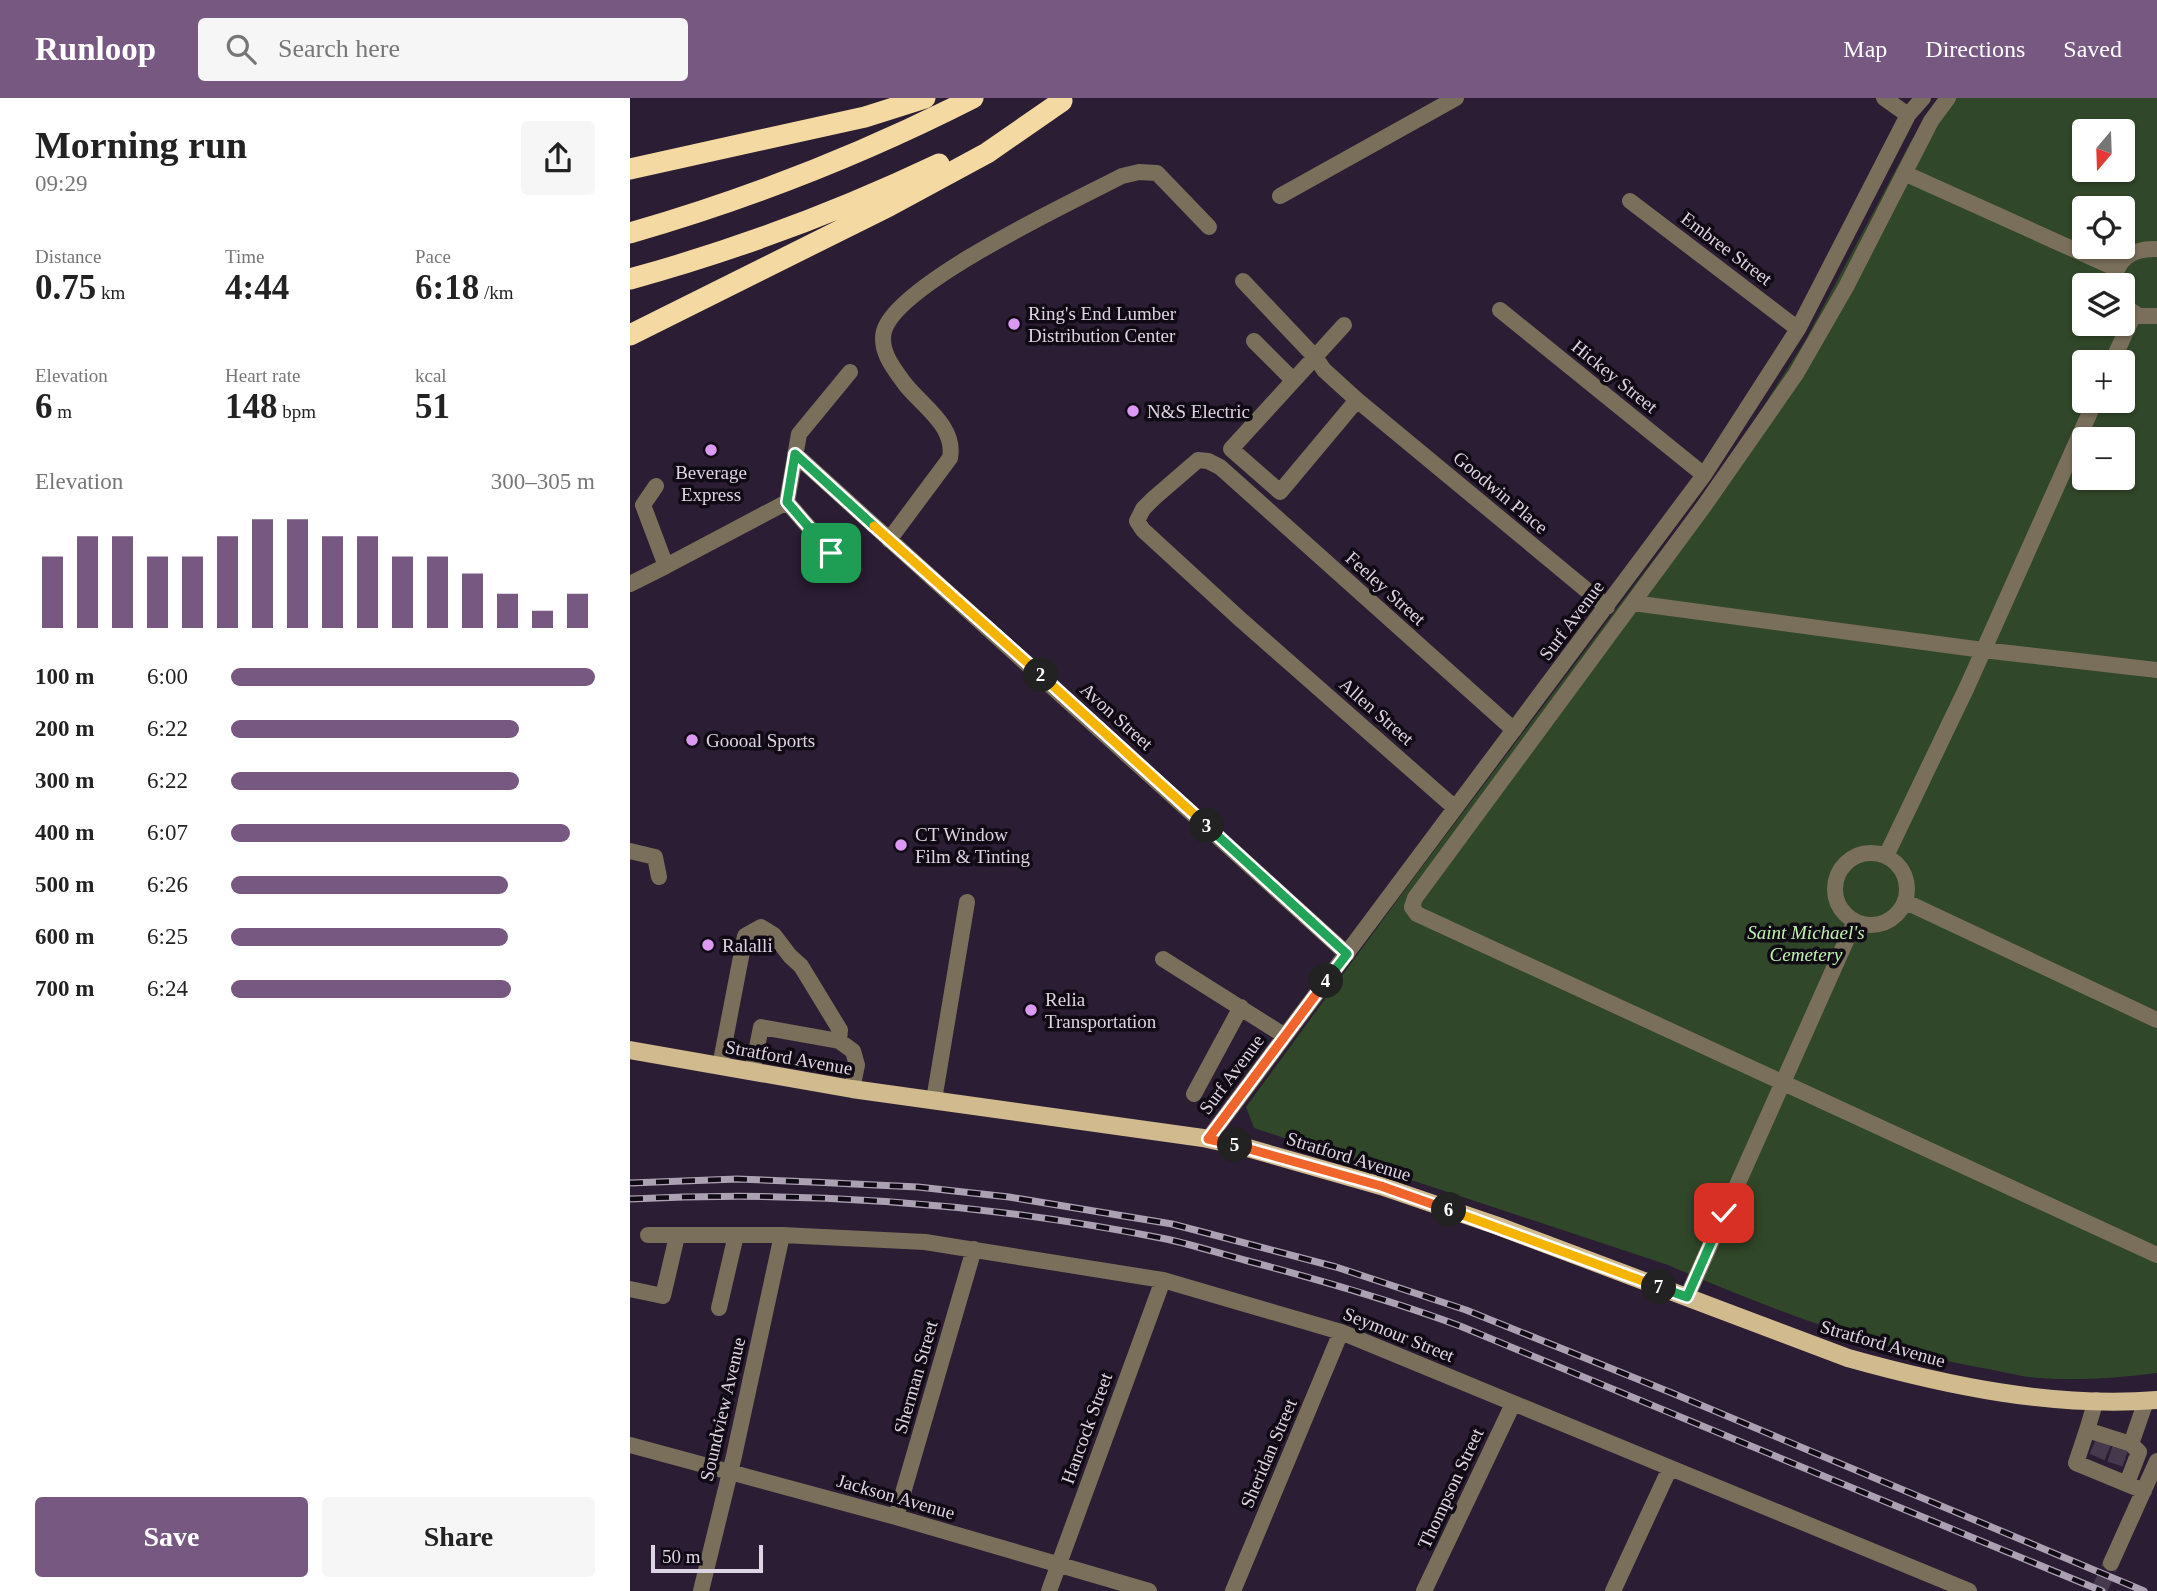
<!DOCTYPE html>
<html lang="en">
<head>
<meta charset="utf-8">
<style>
  :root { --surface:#fff; --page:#f6f6f6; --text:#222; --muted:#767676; --accent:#765880 }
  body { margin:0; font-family:Georgia,serif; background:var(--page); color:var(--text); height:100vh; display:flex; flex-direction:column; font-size:26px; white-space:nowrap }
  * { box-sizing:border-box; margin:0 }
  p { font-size:23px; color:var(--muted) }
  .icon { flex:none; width:38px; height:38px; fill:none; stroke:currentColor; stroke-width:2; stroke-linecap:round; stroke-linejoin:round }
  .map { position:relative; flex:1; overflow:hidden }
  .drawer { display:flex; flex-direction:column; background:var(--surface); width:630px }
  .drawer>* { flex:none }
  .needle { width:46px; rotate:199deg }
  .controls { position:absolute; left:1442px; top:21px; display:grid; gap:14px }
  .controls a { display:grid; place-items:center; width:63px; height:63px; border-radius:7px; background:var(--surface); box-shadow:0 2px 5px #0004; font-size:35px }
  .scale { position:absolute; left:21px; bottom:18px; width:112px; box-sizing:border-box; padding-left:7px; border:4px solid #ded5e4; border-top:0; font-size:19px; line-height:24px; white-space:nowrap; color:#ded5e4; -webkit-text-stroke:5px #100a14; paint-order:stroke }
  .pin { position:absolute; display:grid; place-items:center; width:60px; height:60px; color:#fff; margin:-30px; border-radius:14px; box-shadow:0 4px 10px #0006 }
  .km { position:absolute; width:35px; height:35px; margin:-18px; border-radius:50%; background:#222; color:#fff; font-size:19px; line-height:35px; text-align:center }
  .round { display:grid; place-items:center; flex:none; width:74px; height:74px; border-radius:7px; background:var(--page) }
  .overview { display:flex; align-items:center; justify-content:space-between; height:119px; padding:0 35px }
  h1 { font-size:38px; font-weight:800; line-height:52px }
  .figures { display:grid; grid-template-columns:repeat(3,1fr); gap:10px; height:119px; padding:7px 35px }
  .figures div { display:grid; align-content:center }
  .figures b { font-size:35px; font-weight:800 }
  .figures small { font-size:19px; font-weight:400 }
  .figures p { font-size:19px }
  .chart { height:196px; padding:14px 35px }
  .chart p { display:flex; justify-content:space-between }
  .chart svg { width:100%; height:126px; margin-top:7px; stroke:var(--accent); stroke-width:6 }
  .cta { display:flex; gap:14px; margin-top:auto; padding:14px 35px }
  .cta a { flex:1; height:80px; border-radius:7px; background:var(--accent); color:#fff; font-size:28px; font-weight:800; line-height:80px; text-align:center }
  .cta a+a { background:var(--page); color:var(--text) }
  ul { padding:0 35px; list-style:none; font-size:23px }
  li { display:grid; grid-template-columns:112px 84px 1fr; align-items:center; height:52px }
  li i { height:18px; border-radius:9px; background:var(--accent) }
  header { display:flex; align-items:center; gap:42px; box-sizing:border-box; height:98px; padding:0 35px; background:var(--accent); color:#fff }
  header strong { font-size:33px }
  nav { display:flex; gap:38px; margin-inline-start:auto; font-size:24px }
  .search { width:490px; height:63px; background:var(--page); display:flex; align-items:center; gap:18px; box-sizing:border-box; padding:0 24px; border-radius:7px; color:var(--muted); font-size:26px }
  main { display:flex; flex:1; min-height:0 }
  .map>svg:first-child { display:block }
</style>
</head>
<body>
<header>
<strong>Runloop</strong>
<div class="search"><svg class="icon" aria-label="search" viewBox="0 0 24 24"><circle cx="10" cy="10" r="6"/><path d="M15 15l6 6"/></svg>Search here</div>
<nav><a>Map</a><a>Directions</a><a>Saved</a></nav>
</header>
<main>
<section class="drawer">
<div class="overview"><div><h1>Morning run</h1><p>09:29</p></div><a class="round"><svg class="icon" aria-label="share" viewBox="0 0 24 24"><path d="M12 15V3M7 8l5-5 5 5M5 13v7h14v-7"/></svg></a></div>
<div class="figures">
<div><p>Distance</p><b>0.75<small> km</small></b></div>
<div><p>Time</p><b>4:44</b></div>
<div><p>Pace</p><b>6:18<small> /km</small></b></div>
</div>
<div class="figures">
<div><p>Elevation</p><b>6<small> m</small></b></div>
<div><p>Heart rate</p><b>148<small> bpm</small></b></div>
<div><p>kcal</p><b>51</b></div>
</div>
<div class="chart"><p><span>Elevation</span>300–305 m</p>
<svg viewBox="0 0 160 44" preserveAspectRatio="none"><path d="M5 44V19M15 44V12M25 44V12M35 44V19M45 44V19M55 44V12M65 44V6M75 44V6M85 44V12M95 44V12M105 44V19M115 44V19M125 44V25M135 44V32M145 44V38M155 44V32"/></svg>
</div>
<ul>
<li><b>100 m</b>6:00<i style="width:100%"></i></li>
<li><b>200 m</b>6:22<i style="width:79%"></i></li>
<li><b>300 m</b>6:22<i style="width:79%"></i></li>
<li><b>400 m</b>6:07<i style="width:93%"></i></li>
<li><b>500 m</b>6:26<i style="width:76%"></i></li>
<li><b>600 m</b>6:25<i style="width:76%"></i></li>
<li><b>700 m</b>6:24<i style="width:77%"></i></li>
</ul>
<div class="cta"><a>Save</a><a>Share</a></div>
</section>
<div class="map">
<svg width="1527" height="1493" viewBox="0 0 1527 1493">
  <rect width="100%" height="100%" fill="#2b1d33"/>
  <path fill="#314729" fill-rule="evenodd" d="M 1312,0 L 1527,0 L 1527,1275 C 1488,1280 1449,1283 1410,1280 C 1389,1279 1367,1272 1347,1269 C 1240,1249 1137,1210 1038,1167 L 624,1030 L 616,1009 L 782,782 L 1021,465 L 1088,380 L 1175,243 L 1281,43 L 1300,13 ZM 1454,33 L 1493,33 L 1493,72 L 1454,72 ZM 1454,110 L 1493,110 L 1493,149 L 1454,149 ZM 1454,187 L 1493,187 L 1493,226 L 1454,226 ZM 1454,264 L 1493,264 L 1493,303 L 1454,303 ZM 1454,341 L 1493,341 L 1493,380 L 1454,380 Z"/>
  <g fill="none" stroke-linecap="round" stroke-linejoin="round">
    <path stroke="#46394e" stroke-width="16" stroke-dasharray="16 8" stroke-linecap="butt" d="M 1467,1359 L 1473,1345
      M 1485,1366 L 1490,1351
      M 1469,1493 L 1481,1465"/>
    <path stroke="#7a6f5a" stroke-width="16" d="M 1254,0 L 1278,17
      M 1318,0 L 1301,23 L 1216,189 L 1166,276 L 1074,408 L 785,800 L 782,809 L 787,816 L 1527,1157
      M 1274,75 L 1487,171
      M 650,98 L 826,0
      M 1000,103 L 1168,231
      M 613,183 L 685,259 L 601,351 L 650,394 L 727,302
      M 1484,187 C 1485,161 1502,150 1527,151
      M 1493,207 L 1509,218 L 1527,218
      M 870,212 L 1074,377
      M 714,227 L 685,259 L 694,272 L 727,302 L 977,509
      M 624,243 L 663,282
      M 1482,264 L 1504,216
      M 165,356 L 717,856
      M 259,442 L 320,360 C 326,328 292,308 275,286 C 264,271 249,253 254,233 C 268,185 444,103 492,78 L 509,74 L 527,75 L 579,129
      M 201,455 L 157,404 L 169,336 L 220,274
      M 36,468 L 157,404
      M 0,486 L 36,468 L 13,407 L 26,388
      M 1003,505 L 1353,552 L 1527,572
      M 825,710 L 610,521 L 513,432 L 507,423 L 513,411 L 524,400 L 568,362 L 578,363 L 590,369 L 884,632
      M 0,753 L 25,759 L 29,779
      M1205 791a36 36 0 1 1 72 0a36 36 0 1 1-72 0Z
      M 1256,758 L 1337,589 L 1465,303
      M 1276,804 L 1527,922
      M 533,861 L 655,938
      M 90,968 L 115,838 L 131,829 L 144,837 L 160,858 L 171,868 L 210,932 L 209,943
      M 122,974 L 131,929 L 209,943 L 223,953 L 227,967 L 222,991
      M 564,996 L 611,909
      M 304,1002 L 337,804
      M 578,1041 L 1074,377 L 1168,231 L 1278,17 L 1293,0
      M 18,1137 L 152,1137 L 295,1144 L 533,1182 L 711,1234 L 1339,1493
      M 0,1191 L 33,1198 L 47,1138
      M 1057,1199 L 1225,823
      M 89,1210 L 106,1137
      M 1466,1302 L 1457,1332 L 1501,1346 L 1516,1303
      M 1457,1332 L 1446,1365 L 1514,1393
      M 0,1347 L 266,1419 L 519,1493
      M 1497,1385 L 1509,1354 L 1501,1346
      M 266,1419 L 344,1151
      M 1481,1465 L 1527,1363
      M 71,1493 L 104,1358 L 152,1137
      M 419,1493 L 533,1182
      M 603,1493 L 711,1234
      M 794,1493 L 883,1306
      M 983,1493 L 1040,1370"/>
    <path stroke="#d1ba8e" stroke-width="18" d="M 0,952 L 222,991 L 573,1040 L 618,1050 L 751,1088 L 868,1128 L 1218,1260 C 1318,1288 1423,1310 1527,1302"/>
    <path stroke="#f4d9a2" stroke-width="21" d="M 0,71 L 235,19 L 295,0
      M 0,135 C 118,101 233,56 343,0
      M 0,181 C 106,152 210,113 309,66
      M 0,237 L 259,108 L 357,55 L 432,3"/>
    <g stroke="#aca1b2" stroke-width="7">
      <path id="rail" d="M 0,1085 L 107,1081 L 182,1084 L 288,1089 L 379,1099 L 542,1126 L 706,1169 L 836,1212 L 1042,1295 L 1514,1493
        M 0,1101 C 179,1092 361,1106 536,1141 C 564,1147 591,1156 618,1163 C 690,1182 760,1202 830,1228 L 1472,1493"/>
    </g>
    <use href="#rail" stroke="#100a14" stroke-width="4.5" stroke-dasharray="13" stroke-linecap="butt"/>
  </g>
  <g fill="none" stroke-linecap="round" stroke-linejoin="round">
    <g stroke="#fff" stroke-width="14">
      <path id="split-1" d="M 201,455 L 157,404 L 165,356 L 244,428"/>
    </g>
    <g stroke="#fff" stroke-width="14">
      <path id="split-2" d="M 244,428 L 411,577"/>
    </g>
    <g stroke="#fff" stroke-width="14">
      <path id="split-3" d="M 411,577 L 577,728"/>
    </g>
    <g stroke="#fff" stroke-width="14">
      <path id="split-4" d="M 577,728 L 717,856 L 696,883"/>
    </g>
    <g stroke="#fff" stroke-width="14">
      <path id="split-5" d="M 605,1047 L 578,1041 L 696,883"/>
    </g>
    <g stroke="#fff" stroke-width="14">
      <path id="split-6" d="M 605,1047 L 751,1088 L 819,1112"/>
    </g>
    <g stroke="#fff" stroke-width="14">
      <path id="split-7" d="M 819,1112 L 1029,1189"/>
    </g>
    <g stroke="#fff" stroke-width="14">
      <path id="split-8" d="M 1029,1189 L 1057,1199 L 1094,1115"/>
    </g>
    <use href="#split-1" stroke="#22a559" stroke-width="9"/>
    <use href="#split-2" stroke="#f5b400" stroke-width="9"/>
    <use href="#split-3" stroke="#f5b400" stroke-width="9"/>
    <use href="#split-4" stroke="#22a559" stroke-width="9"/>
    <use href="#split-5" stroke="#f0652b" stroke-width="9"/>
    <use href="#split-6" stroke="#f0652b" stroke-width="9"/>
    <use href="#split-7" stroke="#f5b400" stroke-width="9"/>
    <use href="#split-8" stroke="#22a559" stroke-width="9"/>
  </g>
  <g fill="#dc99f4" stroke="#100a14" stroke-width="2.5">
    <circle cx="384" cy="226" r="7"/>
    <circle cx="503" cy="313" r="7"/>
    <circle cx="81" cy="352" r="7"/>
    <circle cx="62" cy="642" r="7"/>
    <circle cx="271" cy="747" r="7"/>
    <circle cx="78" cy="847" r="7"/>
    <circle cx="401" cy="912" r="7"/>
  </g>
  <g text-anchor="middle" stroke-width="7" stroke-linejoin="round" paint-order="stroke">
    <g font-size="19" fill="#ded5e4" stroke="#100a14">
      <text transform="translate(1097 150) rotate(37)" y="7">Embree Street</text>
      <text transform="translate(985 278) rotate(39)" y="7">Hickey Street</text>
      <text transform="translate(871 394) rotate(40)" y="7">Goodwin Place</text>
      <text transform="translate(756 490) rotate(42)" y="7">Feeley Street</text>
      <text transform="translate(941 522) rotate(-53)" y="7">Surf Avenue</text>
      <text transform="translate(747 613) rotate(41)" y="7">Allen Street</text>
      <text transform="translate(487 618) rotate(42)" y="7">Avon Street</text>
      <text transform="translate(159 959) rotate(10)" y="7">Stratford Avenue</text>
      <text transform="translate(601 976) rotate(-53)" y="7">Surf Avenue</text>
      <text transform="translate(719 1058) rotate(17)" y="7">Stratford Avenue</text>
      <text transform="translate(769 1236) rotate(22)" y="7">Seymour Street</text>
      <text transform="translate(1253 1245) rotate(16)" y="7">Stratford Avenue</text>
      <text transform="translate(285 1279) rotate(-74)" y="7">Sherman Street</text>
      <text transform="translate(92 1311) rotate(-77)" y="7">Soundview Avenue</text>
      <text transform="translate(456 1330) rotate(-70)" y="7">Hancock Street</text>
      <text transform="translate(638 1355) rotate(-67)" y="7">Sheridan Street</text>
      <text transform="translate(820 1390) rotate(-65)" y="7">Thompson Street</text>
      <text transform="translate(266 1398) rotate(16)" y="7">Jackson Avenue</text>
    </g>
    <g font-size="19" fill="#ded5e4" stroke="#100a14" text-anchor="start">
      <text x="398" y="222">Ring's End Lumber<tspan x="398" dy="22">Distribution Center</tspan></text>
      <text x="517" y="320">N&amp;S Electric</text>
      <text x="81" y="381" text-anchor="middle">Beverage<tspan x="81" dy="22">Express</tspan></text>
      <text x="76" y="649">Goooal Sports</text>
      <text x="285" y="743">CT Window<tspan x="285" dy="22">Film &amp; Tinting</tspan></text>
      <text x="92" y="854">Ralalli</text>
      <text x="415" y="908">Relia<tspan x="415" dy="22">Transportation</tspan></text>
    </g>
    <g font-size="19" font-style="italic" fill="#c0f4ae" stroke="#100a14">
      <text x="1176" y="841">Saint Michael's<tspan x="1176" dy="22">Cemetery</tspan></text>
    </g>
  </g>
</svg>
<div class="controls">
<a><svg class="needle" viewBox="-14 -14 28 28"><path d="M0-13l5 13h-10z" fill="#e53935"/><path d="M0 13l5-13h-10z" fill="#767676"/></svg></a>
<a><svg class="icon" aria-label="locate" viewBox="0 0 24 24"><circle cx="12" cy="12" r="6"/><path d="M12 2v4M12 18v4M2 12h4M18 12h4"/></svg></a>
<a><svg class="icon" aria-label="layers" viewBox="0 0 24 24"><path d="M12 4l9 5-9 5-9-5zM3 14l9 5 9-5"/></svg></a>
<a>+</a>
<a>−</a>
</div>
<div class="scale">50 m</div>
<div class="pin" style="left:201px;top:455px;background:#1e9e55"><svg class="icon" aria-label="arrive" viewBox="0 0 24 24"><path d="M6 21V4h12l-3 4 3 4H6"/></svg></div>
<div class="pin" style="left:1094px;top:1115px;background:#d93025"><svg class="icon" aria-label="check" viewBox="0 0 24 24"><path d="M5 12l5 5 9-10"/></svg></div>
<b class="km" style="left:411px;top:577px">2</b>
<b class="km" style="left:577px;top:728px">3</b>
<b class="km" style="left:696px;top:883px">4</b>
<b class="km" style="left:605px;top:1047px">5</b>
<b class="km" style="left:819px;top:1112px">6</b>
<b class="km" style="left:1029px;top:1189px">7</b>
</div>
</main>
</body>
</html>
